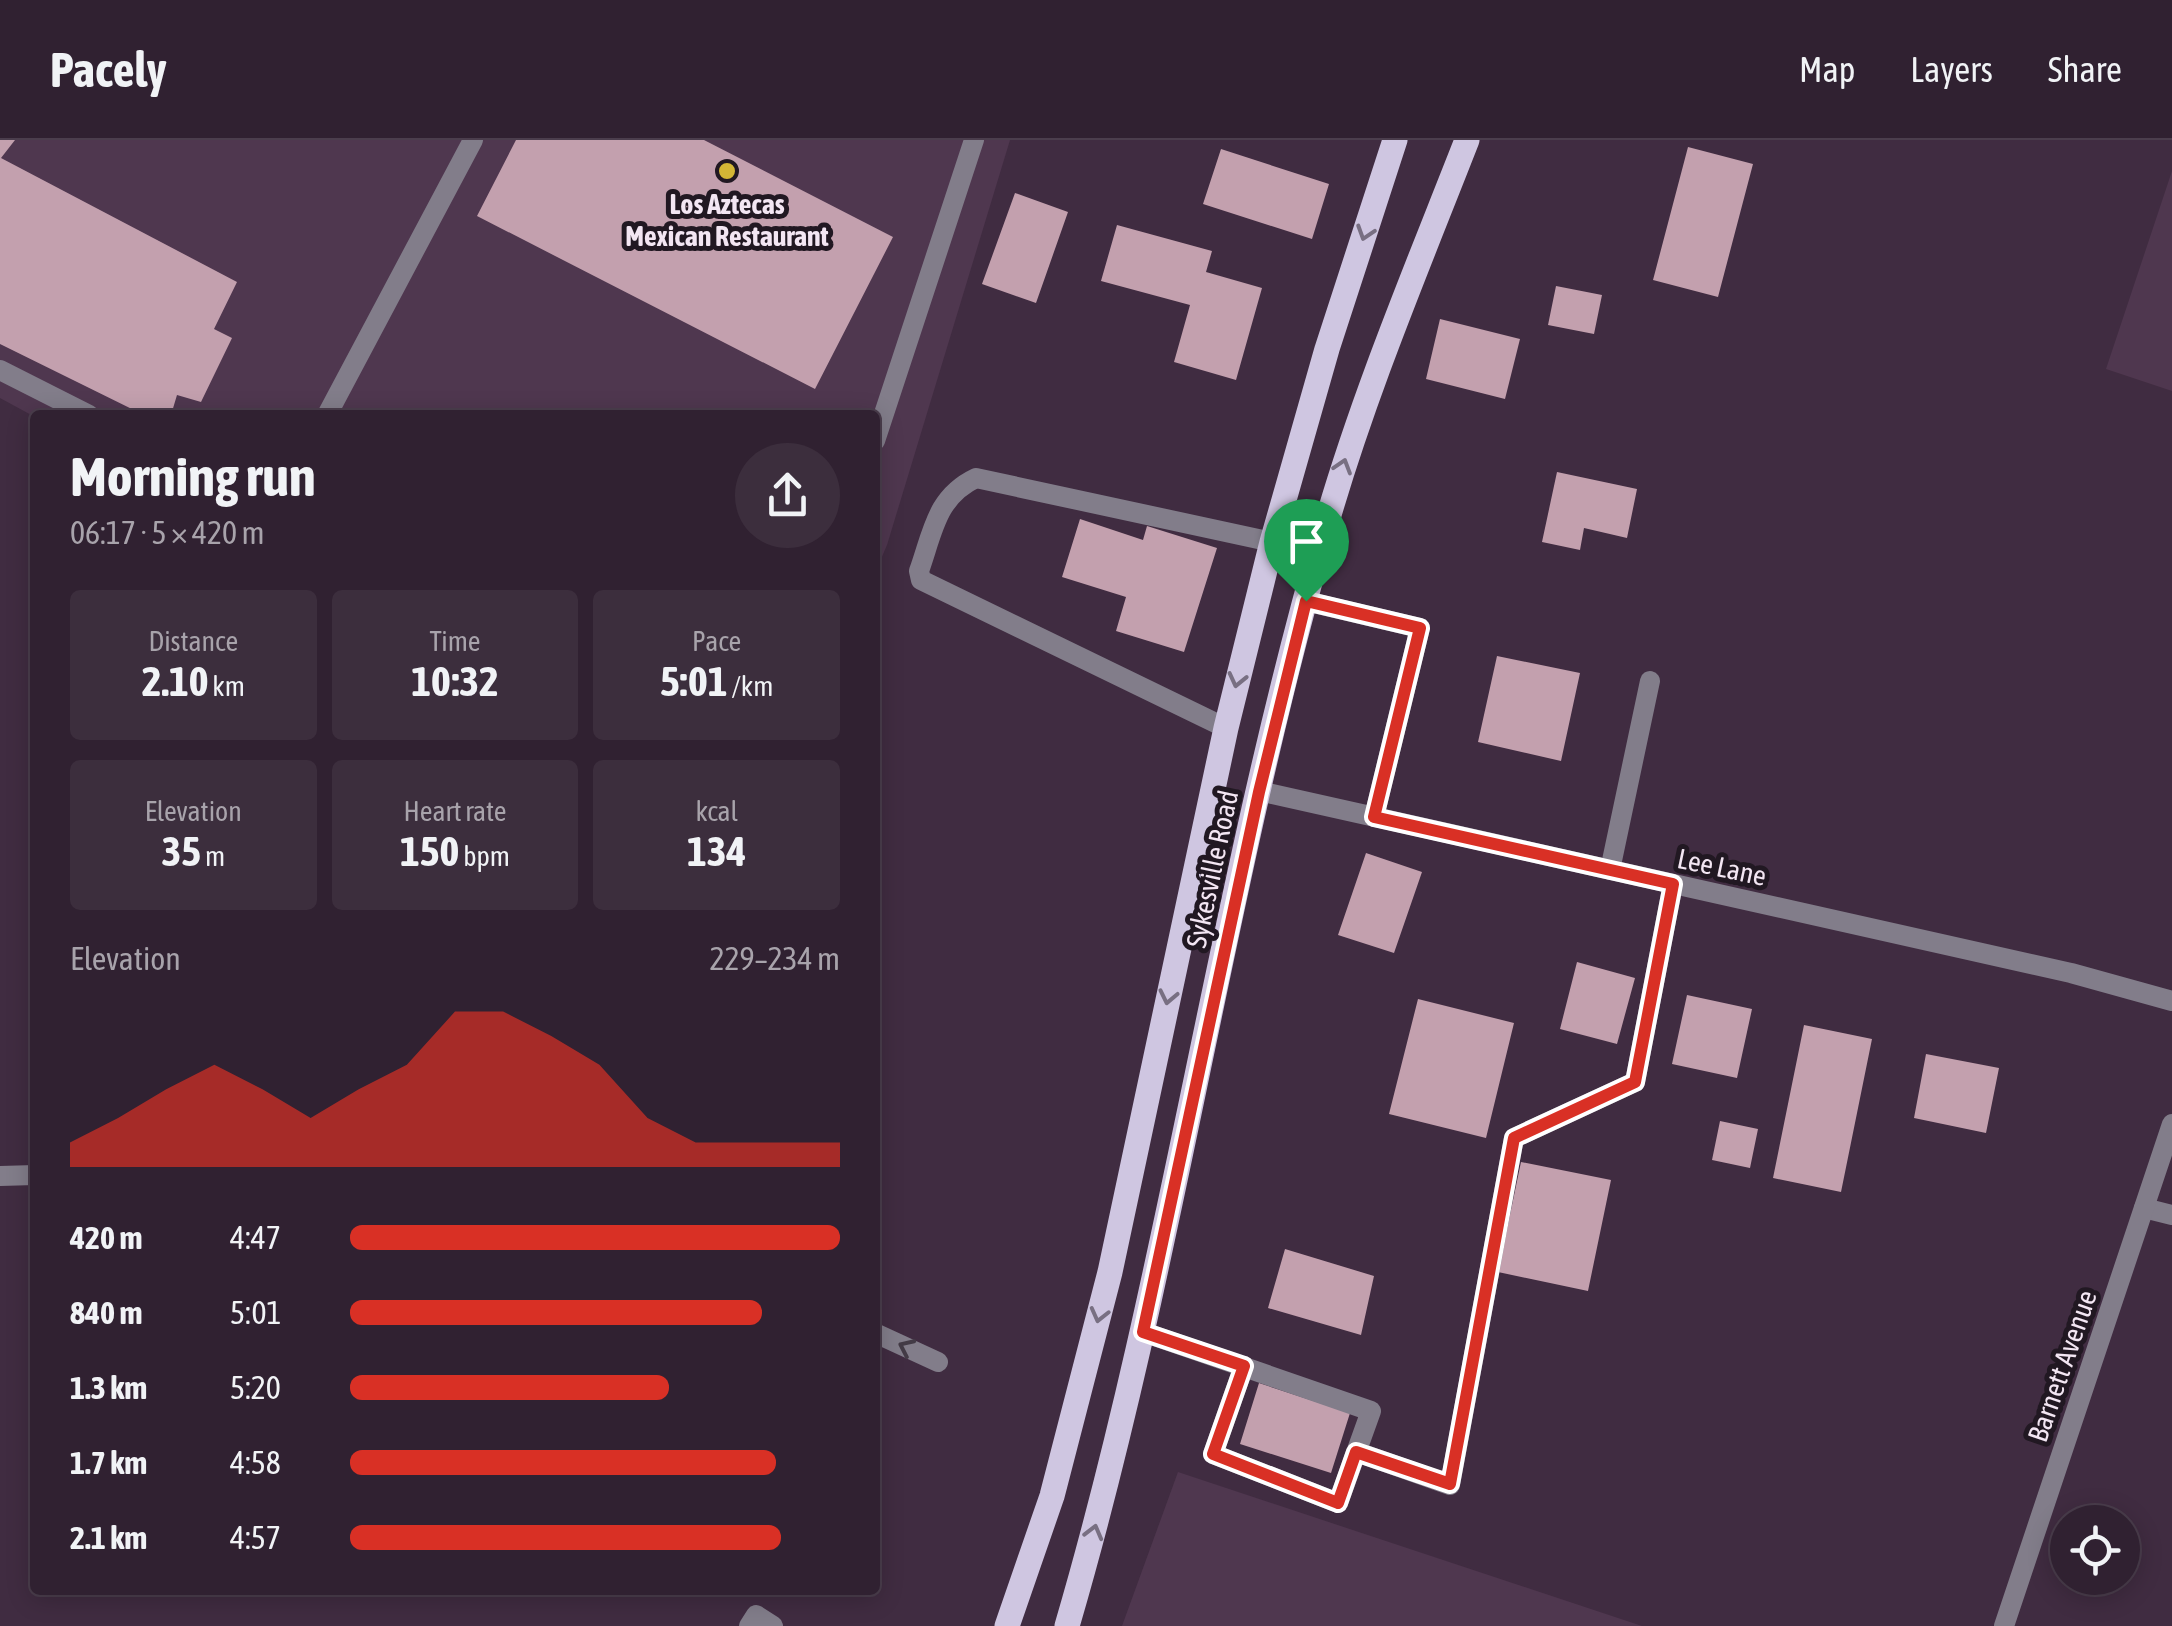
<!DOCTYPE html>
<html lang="en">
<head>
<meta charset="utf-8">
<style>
  :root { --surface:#302131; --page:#3c2e3d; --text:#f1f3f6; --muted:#a8a3ab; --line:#4b3e4d; --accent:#d93025 }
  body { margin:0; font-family:"Asap Condensed",sans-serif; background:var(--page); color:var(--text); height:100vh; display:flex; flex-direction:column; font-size:38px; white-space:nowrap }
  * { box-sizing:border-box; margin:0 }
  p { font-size:32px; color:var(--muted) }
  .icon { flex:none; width:55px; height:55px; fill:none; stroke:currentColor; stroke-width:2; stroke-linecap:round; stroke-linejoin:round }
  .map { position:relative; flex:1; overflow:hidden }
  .side { position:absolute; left:30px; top:270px; width:850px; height:1185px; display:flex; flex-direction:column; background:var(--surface); border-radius:10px; box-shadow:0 5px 25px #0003,0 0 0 2px var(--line) }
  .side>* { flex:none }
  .controls { position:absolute; left:2050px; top:1365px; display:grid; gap:20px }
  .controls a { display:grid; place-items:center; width:90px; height:90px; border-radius:50%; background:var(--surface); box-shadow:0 5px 25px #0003,0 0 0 2px var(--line); font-size:50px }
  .pin { position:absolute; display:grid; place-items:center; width:85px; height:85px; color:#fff; margin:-102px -42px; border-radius:50% 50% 50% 0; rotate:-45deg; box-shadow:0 0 10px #0007 }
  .pin .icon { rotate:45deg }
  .round { display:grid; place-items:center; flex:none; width:105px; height:105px; border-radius:52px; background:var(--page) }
  .head { display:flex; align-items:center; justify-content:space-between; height:170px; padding:0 40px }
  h1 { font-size:55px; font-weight:700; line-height:75px }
  .figures { display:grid; grid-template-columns:repeat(3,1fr); gap:15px; height:170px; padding:10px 40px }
  .figures div { display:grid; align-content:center; border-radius:10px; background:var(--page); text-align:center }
  .figures b { font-size:42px; font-weight:700 }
  .figures small { font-size:28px; font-weight:400 }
  .figures p { font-size:28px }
  .chart { height:280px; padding:20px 40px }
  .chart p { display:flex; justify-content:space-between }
  .chart svg { width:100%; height:180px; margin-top:10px; fill:var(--accent); opacity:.7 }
  ul { padding:0 40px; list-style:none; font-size:32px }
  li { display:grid; grid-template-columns:160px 120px 1fr; align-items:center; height:75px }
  li i { height:25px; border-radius:12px; background:var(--accent) }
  header { display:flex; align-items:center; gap:60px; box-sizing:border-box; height:140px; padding:0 50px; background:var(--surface); border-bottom:2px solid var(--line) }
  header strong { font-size:48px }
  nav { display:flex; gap:55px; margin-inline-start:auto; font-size:35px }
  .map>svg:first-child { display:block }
</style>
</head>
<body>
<header>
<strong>Pacely</strong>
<nav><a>Map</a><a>Layers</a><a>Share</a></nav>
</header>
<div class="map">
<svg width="2172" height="1486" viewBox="0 0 2172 1486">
  <rect width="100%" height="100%" fill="#402c41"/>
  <path fill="#4f374f" d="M 0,0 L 1010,0 L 887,405 L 875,433 L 875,275 L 35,277 L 0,258 Z
    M 2172,31 L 2172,251 L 2106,229 Z
    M 1178,1332 L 1642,1486 L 1122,1486 Z"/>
  <path fill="#c3a0ae" d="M 0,0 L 15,0 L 1,18 L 237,142 L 214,189 L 232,198 L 201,262 L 177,255 L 171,275 L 144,275 L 0,204 Z
    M 516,0 L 704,0 L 893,97 L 815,249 L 477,76 Z
    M 1688,7 L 1753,24 L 1718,157 L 1653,140 Z
    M 1221,9 L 1329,44 L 1312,99 L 1203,64 Z
    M 1015,53 L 1068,72 L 1036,163 L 982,144 Z
    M 1117,85 L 1212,111 L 1206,132 L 1262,148 L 1236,240 L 1174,222 L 1190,165 L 1101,141 Z
    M 1556,146 L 1602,155 L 1594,194 L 1548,185 Z
    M 1440,179 L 1520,199 L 1505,259 L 1426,239 Z
    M 1557,332 L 1637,349 L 1627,398 L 1584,388 L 1580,410 L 1542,402 Z
    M 1080,379 L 1143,400 L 1147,386 L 1217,408 L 1184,512 L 1116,491 L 1126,457 L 1062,437 Z
    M 1497,516 L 1580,533 L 1561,621 L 1478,602 Z
    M 1366,713 L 1422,732 L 1394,813 L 1338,795 Z
    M 1577,822 L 1635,838 L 1617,904 L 1560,889 Z
    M 1687,855 L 1752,869 L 1737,938 L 1672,924 Z
    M 1418,859 L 1514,883 L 1486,998 L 1389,974 Z
    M 1804,885 L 1872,899 L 1841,1052 L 1773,1038 Z
    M 1926,914 L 1999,928 L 1986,993 L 1914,978 Z
    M 1720,981 L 1758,989 L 1750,1028 L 1712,1020 Z
    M 1521,1022 L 1611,1040 L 1588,1151 L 1498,1132 Z
    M 1285,1109 L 1374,1136 L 1361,1195 L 1268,1168 Z
    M 1259,1243 L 1350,1273 L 1331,1333 L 1240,1304 Z"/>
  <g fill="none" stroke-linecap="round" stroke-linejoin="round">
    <path stroke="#827d8a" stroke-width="20" d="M 0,230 L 89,275
      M 327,275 L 473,0
      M 875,301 L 974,0
      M 1305,461 L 1420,488 L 1374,677
      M 1226,588 L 921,440 L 919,431 C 933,392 936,357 976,338 L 1272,402
      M 1610,730 L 1650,541
      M 2144,1068 L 2172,1075
      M 1143,1192 L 1371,1271 L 1338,1363 L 1213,1314 L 1244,1226
      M 875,1193 L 938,1222
      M 1357,1312 L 1450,1345 L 1514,998 L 1635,942 L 1673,744
      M 749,1486 L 756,1475 L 773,1486"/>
    <path stroke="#827d8a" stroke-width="20" d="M 1259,651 L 2071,833 L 2172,861
      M 0,1036 L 35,1035
      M 2004,1486 L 2172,984"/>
    <path stroke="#cfc6e1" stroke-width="25" d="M 1007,1486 L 1052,1356 L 1110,1132 L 1226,588 L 1272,402 L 1327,209 L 1395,0
      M 1067,1486 C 1173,1124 1221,748 1326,385 C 1364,253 1417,128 1467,0"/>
  </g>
  <defs><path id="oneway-chevron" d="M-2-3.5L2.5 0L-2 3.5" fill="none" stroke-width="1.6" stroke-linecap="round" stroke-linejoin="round" transform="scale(2.5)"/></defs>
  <g stroke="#786f82">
    <use href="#oneway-chevron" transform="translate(1365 93) rotate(108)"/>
    <use href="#oneway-chevron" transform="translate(1343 326) rotate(-73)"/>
    <use href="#oneway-chevron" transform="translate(1237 540) rotate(103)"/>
    <use href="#oneway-chevron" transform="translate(1168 857) rotate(102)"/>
    <use href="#oneway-chevron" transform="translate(1099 1175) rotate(104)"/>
    <use href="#oneway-chevron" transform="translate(1094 1392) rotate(-75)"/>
  </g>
  <use stroke="#433b46" href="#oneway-chevron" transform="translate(906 1207) rotate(-155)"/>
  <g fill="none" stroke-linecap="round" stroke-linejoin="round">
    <g stroke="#fff" stroke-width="20">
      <path id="route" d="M 1306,461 L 1420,488 L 1374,677 L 1673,744 L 1635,942 L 1514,998 L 1450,1344 L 1356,1312 L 1338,1363 L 1213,1314 L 1244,1226 L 1143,1192 L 1259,652 Z"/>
    </g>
    <use href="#route" stroke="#d93025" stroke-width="12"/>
  </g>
  <circle fill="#d3b635" stroke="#211822" stroke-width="4" cx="727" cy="31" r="10"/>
  <g text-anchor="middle" stroke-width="10" stroke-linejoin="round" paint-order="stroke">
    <g font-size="28" font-weight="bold" fill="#f3e6f3" stroke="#211822">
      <text x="727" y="74">Los Aztecas<tspan x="727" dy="32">Mexican Restaurant</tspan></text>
    </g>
    <g font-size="28" fill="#f3e6f3" stroke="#211822">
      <text transform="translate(1722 727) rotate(12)" y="10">Lee Lane</text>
      <text transform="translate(1212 729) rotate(-78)" y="10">Sykesville Road</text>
      <text transform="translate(2062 1226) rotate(-71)" y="10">Barnett Avenue</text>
    </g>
  </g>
</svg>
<div class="controls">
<a><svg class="icon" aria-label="locate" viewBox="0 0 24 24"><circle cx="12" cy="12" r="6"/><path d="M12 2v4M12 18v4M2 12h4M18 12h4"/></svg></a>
</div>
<div class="pin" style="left:1306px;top:461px;background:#1e9e55"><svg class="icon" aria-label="arrive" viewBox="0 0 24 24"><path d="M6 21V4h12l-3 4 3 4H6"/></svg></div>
<section class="side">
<div class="head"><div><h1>Morning run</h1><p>06:17 · 5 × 420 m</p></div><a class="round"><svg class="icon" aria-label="share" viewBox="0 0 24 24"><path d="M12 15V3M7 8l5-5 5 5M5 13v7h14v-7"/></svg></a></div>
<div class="figures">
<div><p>Distance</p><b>2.10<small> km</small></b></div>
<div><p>Time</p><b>10:32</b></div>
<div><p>Pace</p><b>5:01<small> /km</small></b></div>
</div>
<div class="figures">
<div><p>Elevation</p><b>35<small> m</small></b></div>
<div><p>Heart rate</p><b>150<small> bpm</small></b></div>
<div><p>kcal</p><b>134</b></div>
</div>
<div class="chart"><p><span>Elevation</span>229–234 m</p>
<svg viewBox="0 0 160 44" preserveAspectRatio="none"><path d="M0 44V38L10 32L20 25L30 19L40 25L50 32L60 25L70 19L80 6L90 6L100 12L110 19L120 32L130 38L140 38L150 38L160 38V44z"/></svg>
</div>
<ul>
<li><b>420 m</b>4:47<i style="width:100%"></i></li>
<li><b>840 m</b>5:01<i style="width:84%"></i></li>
<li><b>1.3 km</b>5:20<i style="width:65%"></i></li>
<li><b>1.7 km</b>4:58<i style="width:87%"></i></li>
<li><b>2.1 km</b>4:57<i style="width:88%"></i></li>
</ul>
</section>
</div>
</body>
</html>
